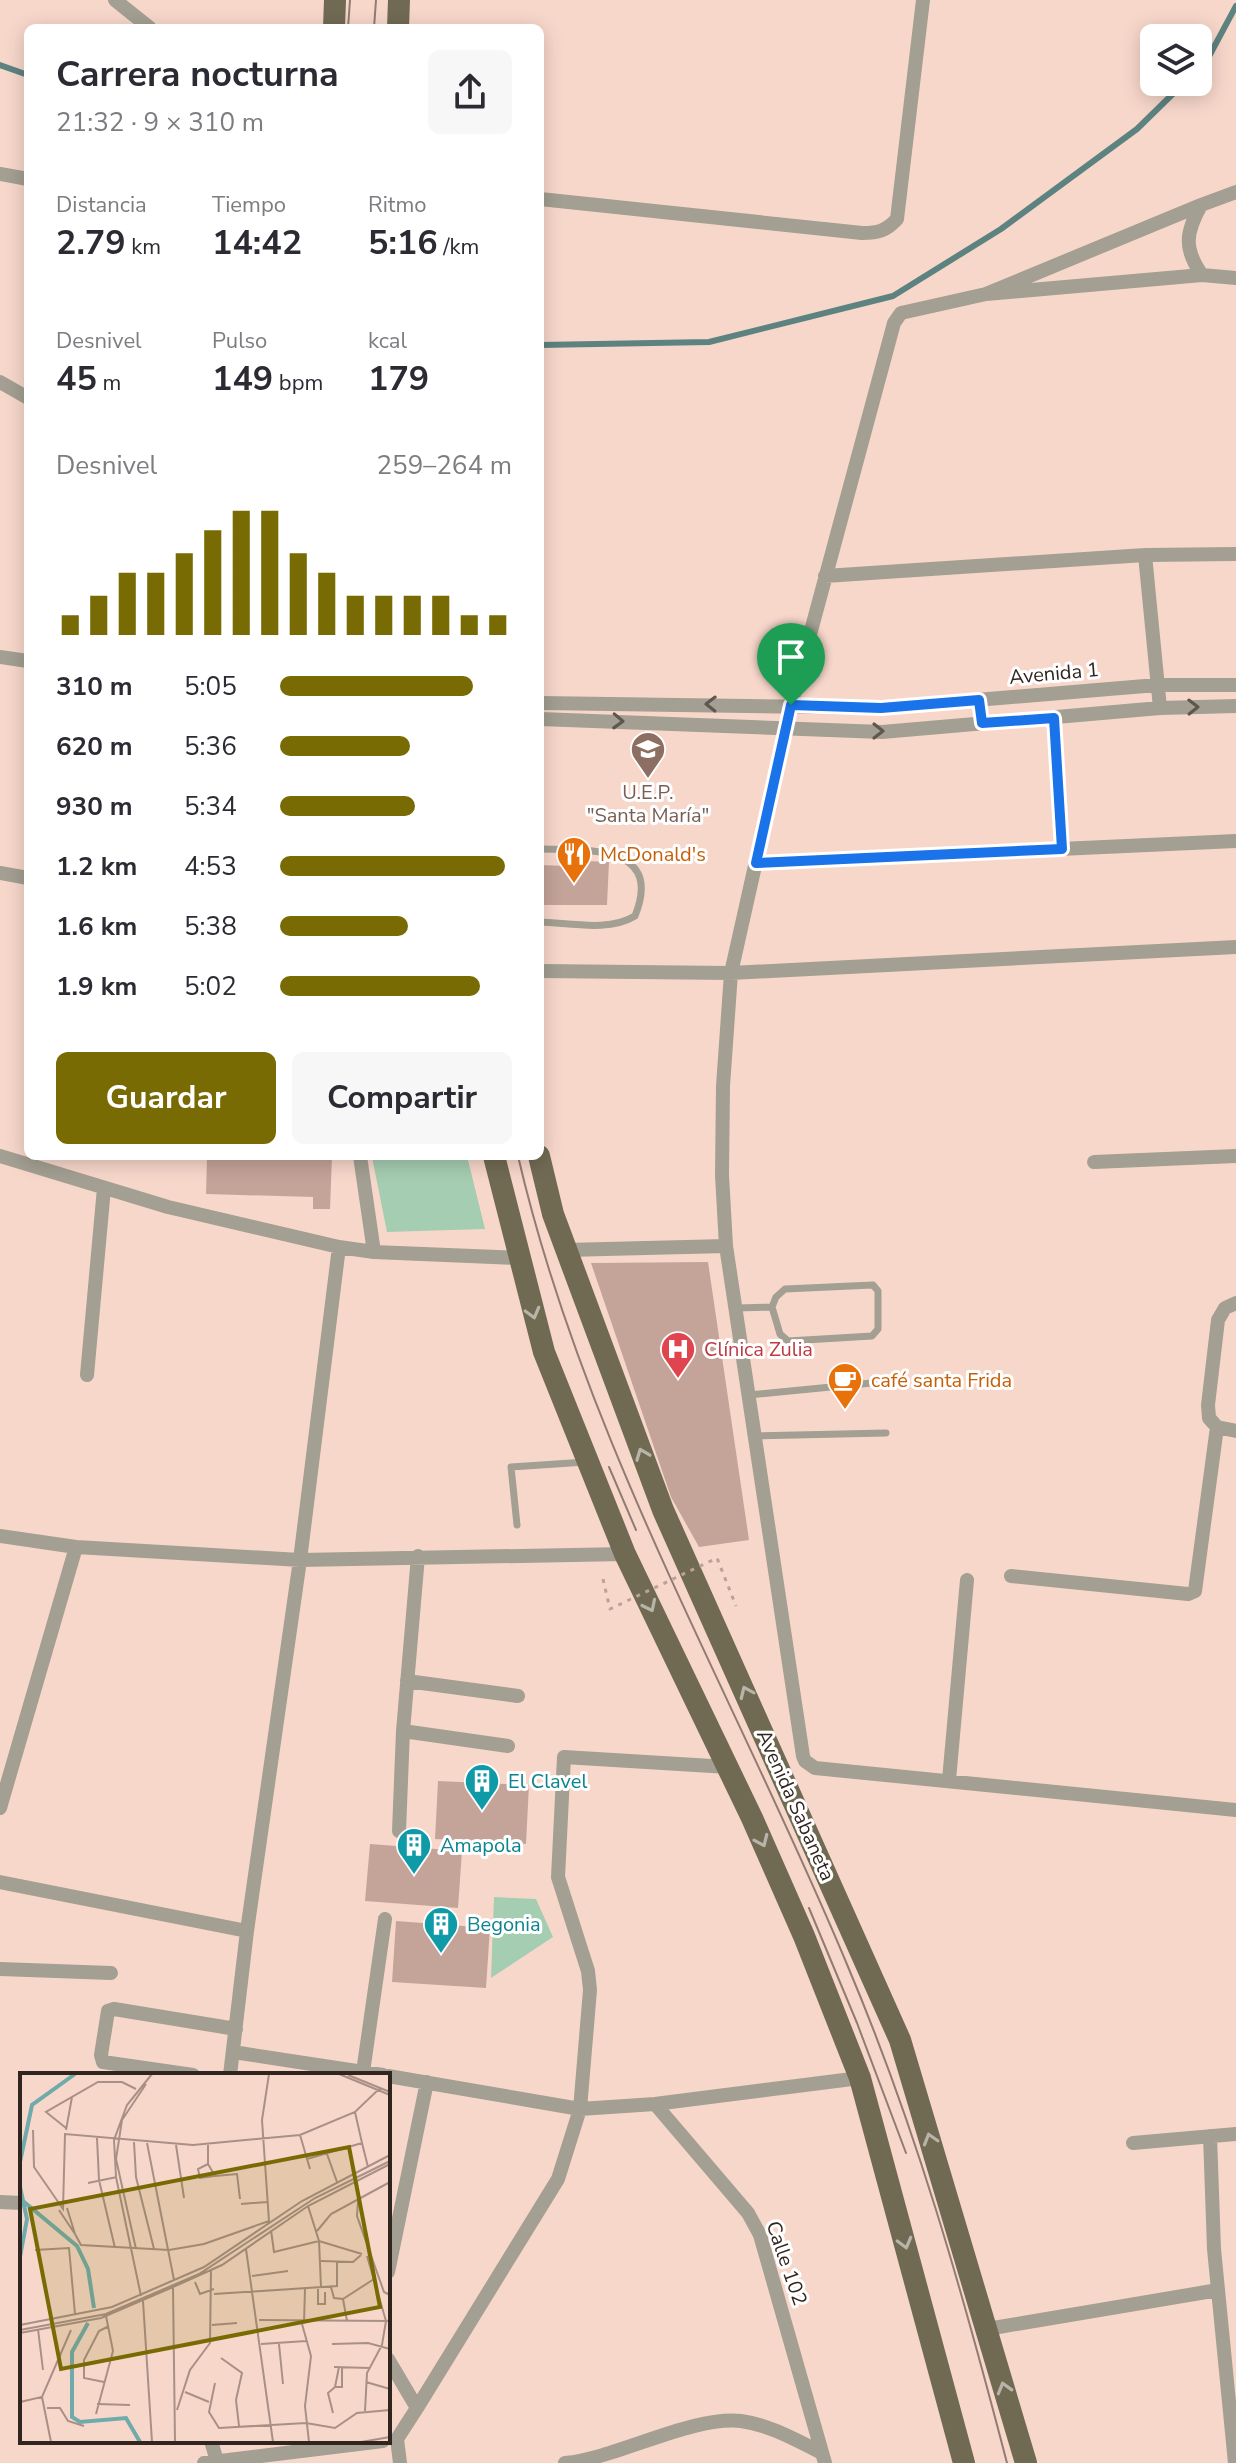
<!DOCTYPE html>
<html lang="es">
<head>
<meta charset="utf-8">
<style>
  :root { --surface:#fff; --page:#f7f7f7; --text:#2b2b33; --muted:#7c7c81; --accent:#786b03 }
  body { margin:0; font-family:"Nunito Sans",sans-serif; background:var(--page); color:var(--text); height:100vh; display:flex; flex-direction:column; font-size:30px; white-space:nowrap }
  * { box-sizing:border-box; margin:0 }
  p { font-size:26px; color:var(--muted) }
  .icon { flex:none; width:44px; height:44px; fill:none; stroke:currentColor; stroke-width:2; stroke-linecap:round; stroke-linejoin:round }
  .map { position:relative; flex:1; overflow:hidden }
  .side { position:absolute; left:24px; top:24px; width:520px; height:1136px; display:flex; flex-direction:column; background:var(--surface); border-radius:12px; box-shadow:0 4px 20px #0003 }
  .side>* { flex:none }
  .fabs { position:absolute; left:1140px; top:24px; display:grid; gap:16px }
  .fabs a { display:grid; place-items:center; width:72px; height:72px; border-radius:12px; background:var(--surface); box-shadow:0 4px 20px #0003; font-size:40px }
  .pin { position:absolute; display:grid; place-items:center; width:68px; height:68px; color:#fff; margin:-82px -34px; border-radius:50% 50% 50% 0; rotate:-45deg; box-shadow:0 0 8px #0007 }
  .pin .icon { rotate:45deg }
  .round { display:grid; place-items:center; flex:none; width:84px; height:84px; border-radius:12px; background:var(--page) }
  .head { display:flex; align-items:center; justify-content:space-between; height:136px; padding:0 32px }
  h1 { font-size:36px; font-weight:700; line-height:60px }
  .stats { display:grid; grid-template-columns:repeat(3,1fr); gap:12px; height:136px; padding:8px 32px }
  .stats div { display:grid; align-content:center }
  .stats b { font-size:34px; font-weight:700 }
  .stats small { font-size:22px; font-weight:400 }
  .stats p { font-size:22px }
  .chart { height:224px; padding:16px 32px }
  .chart p { display:flex; justify-content:space-between }
  .chart svg { width:100%; height:144px; margin-top:8px; stroke:var(--accent); stroke-width:6 }
  .primary-button { display:flex; gap:16px; margin-top:auto; padding:16px 32px }
  .primary-button a { flex:1; height:92px; border-radius:12px; background:var(--accent); color:#fff; font-size:32px; font-weight:700; line-height:92px; text-align:center }
  .primary-button a+a { background:var(--page); color:var(--text) }
  ul { padding:0 32px; list-style:none; font-size:26px }
  li { display:grid; grid-template-columns:128px 96px 1fr; align-items:center; height:60px }
  li i { height:20px; border-radius:10px; background:var(--accent) }
  .map>svg:first-child { display:block }
</style>
</head>
<body>
<div class="map">
<svg width="1236" height="2463" viewBox="0 0 1236 2463">
  <rect width="100%" height="100%" fill="#f8d7cb"/>
  <path fill="#a5cdb1" d="M 467,1156 L 485,1229 L 387,1232 L 372,1157 Z
    M 494,1897 L 536,1899 L 553,1937 L 491,1978 Z"/>
  <g fill="none" stroke-linecap="round" stroke-linejoin="round">
    <path stroke="#5d8381" stroke-width="6" d="M 0,65 L 28,75
      M 1198,70 L 1206,62 L 1236,6
      M 540,345 L 709,342 L 893,296 L 1001,229 L 1137,129 L 1185,82"/>
  </g>
  <path fill="#c4a499" d="M 565,860 L 609,862 L 607,905 L 540,905 L 540,865 L 565,866 Z
    M 207,1156 L 332,1156 L 330,1209 L 313,1209 L 313,1197 L 206,1194 Z
    M 708,1262 L 749,1540 L 699,1547 L 671,1497 L 591,1263 Z
    M 438,1781 L 529,1785 L 526,1844 L 435,1839 Z
    M 370,1844 L 462,1851 L 458,1908 L 365,1901 Z
    M 396,1921 L 490,1928 L 486,1988 L 392,1982 Z"/>
  <g fill="none" stroke-linecap="round" stroke-linejoin="round">
    <path stroke="#a39f92" stroke-width="7" d="M 540,849 C 586,850 664,844 635,916 C 609,932 570,923 540,922
      M 736,1308 L 772,1307 L 780,1334 L 788,1341 L 872,1336 L 878,1329 L 878,1291 L 873,1285 L 785,1289 L 776,1297 L 772,1307
      M 749,1395 L 882,1382
      M 755,1436 L 886,1433
      M 517,1525 L 511,1467 L 586,1462"/>
    <path stroke="#a39f92" stroke-width="14" d="M 115,0 L 150,28
      M 0,174 L 28,179
      M 1236,192 L 1201,205 C 1186,232 1183,248 1202,275 L 1236,278
      M 540,199 L 862,233 C 878,233 886,231 897,219 L 923,0
      M 1201,205 L 986,294 L 1202,275
      M 986,294 L 901,313 L 894,323 L 791,705 L 731,973 L 723,1086 L 722,1175 L 726,1246 L 803,1756 L 805,1761 L 815,1768 L 1236,1810
      M 0,382 L 28,398
      M 1145,555 L 1160,708
      M 825,576 L 1145,555 L 1236,554
      M 0,657 L 28,661
      M 540,703 L 881,708 L 1157,685 L 1236,685
      M 1054,718 L 1062,849
      M 540,719 L 882,732 L 1160,708 L 1236,706
      M 756,863 L 1236,841
      M 0,873 L 28,878
      M 540,971 L 731,973 L 1236,947
      M 0,1156 L 168,1207 L 339,1247 L 374,1252 L 519,1258
      M 360,1156 L 374,1252
      M 1094,1162 L 1236,1156
      M 566,1250 L 726,1246
      M 1236,1303 L 1225,1308 L 1218,1320 L 1208,1405 L 1209,1418 L 1217,1427 L 1236,1431
      M 87,1375 L 104,1188
      M 0,1536 L 76,1547 L 300,1560 L 625,1554
      M 1011,1576 L 1188,1594 L 1195,1591 L 1217,1427
      M 407,1681 L 518,1696
      M 403,1731 L 508,1746
      M 949,1780 L 967,1580
      M 0,1808 L 76,1547
      M 399,1831 L 403,1731 L 418,1556
      M 0,1882 L 247,1931
      M 0,1969 L 111,1973
      M 233,2052 L 383,2075
      M 363,2072 L 385,1919
      M 193,2075 L 103,2062 L 101,2055 L 108,2011 L 114,2009 L 236,2029
      M 230,2075 L 247,1931 L 300,1560 L 339,1247
      M 388,2076 L 580,2109 L 655,2104 L 860,2078
      M 655,2104 L 748,2213 L 760,2235 L 825,2463
      M 1210,2136 L 1214,2249 L 1235,2463
      M 1133,2143 L 1236,2134
      M 0,2202 L 22,2203
      M 388,2272 L 427,2082
      M 987,2329 L 1218,2290
      M 388,2359 L 417,2408 L 397,2439 L 400,2463
      M 417,2408 L 558,2179 L 580,2109 L 590,1990 L 588,1971 L 558,1877 L 564,1757 L 728,1767
      M 211,2441 L 217,2461
      M 204,2463 L 383,2441
      M 565,2463 C 618,2458 690,2416 741,2421 C 770,2425 796,2440 822,2453"/>
    <path stroke="#716a53" stroke-width="22" d="M 334,28 L 335,0
      M 398,28 L 399,0
      M 494,1156 L 544,1352 L 625,1554 L 752,1818 L 804,1936 L 860,2078 L 964,2463
      M 539,1156 L 553,1214 L 663,1510 L 900,2040 L 1026,2463"/>
    <path stroke="#917b72" stroke-width="2" d="M 348,28 L 350,0
      M 374,28 L 376,0
      M 518,1156 C 584,1441 734,1694 846,1962 C 916,2127 962,2290 1007,2463
      M 609,1467 L 636,1530
      M 809,1908 L 857,2023 L 906,2153"/>
    <path stroke="#bba197" stroke-width="3" stroke-dasharray="4 6" stroke-linecap="butt" d="M 603,1579 L 610,1609 L 717,1558 L 736,1606"/>
  </g>
  <defs><path id="oneway-chevron" d="M-2-3.5L2.5 0L-2 3.5" fill="none" stroke-width="1.6" stroke-linecap="round" stroke-linejoin="round" transform="scale(2)"/></defs>
  <g stroke="#5f564e">
    <use href="#oneway-chevron" transform="translate(711 704) rotate(-179)"/>
    <use href="#oneway-chevron" transform="translate(1193 707) rotate(-1)"/>
    <use href="#oneway-chevron" transform="translate(618 721) rotate(2)"/>
    <use href="#oneway-chevron" transform="translate(878 731)"/>
  </g>
  <g stroke="#b8b4a9">
    <use href="#oneway-chevron" transform="translate(533 1313) rotate(75)"/>
    <use href="#oneway-chevron" transform="translate(642 1454) rotate(-111)"/>
    <use href="#oneway-chevron" transform="translate(650 1606) rotate(64)"/>
    <use href="#oneway-chevron" transform="translate(746 1692) rotate(-114)"/>
    <use href="#oneway-chevron" transform="translate(762 1841) rotate(66)"/>
    <use href="#oneway-chevron" transform="translate(930 2139) rotate(-107)"/>
    <use href="#oneway-chevron" transform="translate(905 2243) rotate(75)"/>
    <use href="#oneway-chevron" transform="translate(1004 2388) rotate(-106)"/>
  </g>
  <g fill="none" stroke-linecap="round" stroke-linejoin="round">
    <g stroke="#fff" stroke-width="16">
      <path id="route" d="M 979,700 L 982,723 L 1054,718 L 1062,849 L 756,863 L 791,705 L 881,708 Z"/>
    </g>
    <use href="#route" stroke="#1a73e8" stroke-width="10"/>
  </g>
  <defs>
    <g id="school-pin" transform="scale(1.8)"><path d="M0 17L-7.5 6A9.5 9.5 0 1 1 7.5 6Z" fill="#8d6e63" stroke="#fff"/><path d="M0-5L7-2L0 1L-7-2ZM-4 1L0 2.5L4 1V4Q0 6-4 4Z" fill="#fff"/></g>
    <g id="restaurant-pin" transform="scale(1.8)"><path d="M0 17L-7.5 6A9.5 9.5 0 1 1 7.5 6Z" fill="#e8710a" stroke="#fff"/><path d="M-5-6h1v4h1v-4h1v4h1v-4h1v5L-1.5 .5V6h-2V.5L-5-1ZM5-6V6H3V1.5H1.5Q1.5-4 5-6Z" fill="#fff"/></g>
    <g id="hospital-pin" transform="scale(1.8)"><path d="M0 17L-7.5 6A9.5 9.5 0 1 1 7.5 6Z" fill="#e0444e" stroke="#fff"/><path d="M-5-5h3v3.5h4V-5h3V5h-3V1.5h-4V5h-3Z" fill="#fff"/></g>
    <g id="cafe-pin" transform="scale(1.8)"><path d="M0 17L-7.5 6A9.5 9.5 0 1 1 7.5 6Z" fill="#e8710a" stroke="#fff"/><path d="M-5.5-4.5H6V0H3Q3 3.5 0 3.5H-2.5Q-5.5 3.5-5.5 0ZM3-3.2v2h1.7v-2ZM-6 4.5H4V6H-6Z" fill="#fff"/></g>
    <g id="building-pin" transform="scale(1.8)"><path d="M0 17L-7.5 6A9.5 9.5 0 1 1 7.5 6Z" fill="#0f9aa8" stroke="#fff"/><path d="M-4-6H4V6H1V3H-1V6H-4ZM-2.5-4.3h1.7v1.8h-1.7ZM.8-4.3h1.7v1.8H.8ZM-2.5-1h1.7V.8h-1.7ZM.8-1h1.7V.8H.8Z" fill="#fff"/></g>
  </defs>
  <g fill-rule="evenodd">
    <use href="#school-pin" x="648" y="749"/>
    <use href="#restaurant-pin" x="574" y="854"/>
    <use href="#hospital-pin" x="678" y="1349"/>
    <use href="#cafe-pin" x="845" y="1380"/>
    <use href="#building-pin" x="482" y="1781"/>
    <use href="#building-pin" x="414" y="1845"/>
    <use href="#building-pin" x="441" y="1924"/>
  </g>
  <g text-anchor="middle" stroke-width="6" stroke-linejoin="round" paint-order="stroke">
    <g font-size="20" fill="#312520" stroke="#fff">
      <text transform="translate(1054 673) rotate(-5)" y="7">Avenida 1</text>
      <text transform="translate(796 1805) rotate(66)" y="7">Avenida Sabaneta</text>
      <text transform="translate(787 2263) rotate(71)" y="7">Calle 102</text>
    </g>
    <g font-size="20" fill="#785e54" stroke="#fff">
      <text x="648" y="799">U.E.P.<tspan x="648" dy="23">"Santa María"</tspan></text>
    </g>
    <g font-size="20" fill="#c56008" stroke="#fff" text-anchor="start">
      <text x="600" y="861">McDonald's</text>
      <text x="871" y="1387">café santa Frida</text>
    </g>
    <g font-size="20" fill="#be3a42" stroke="#fff" text-anchor="start">
      <text x="704" y="1356">Clínica Zulia</text>
    </g>
    <g font-size="20" fill="#0d838f" stroke="#fff" text-anchor="start">
      <text x="508" y="1788">El Clavel</text>
      <text x="440" y="1852">Amapola</text>
      <text x="467" y="1931">Begonia</text>
    </g>
  </g>
  <g transform="translate(20 2073)">
    <rect width="370" height="370" fill="#f8d7cb"/>
    <path fill="none" stroke="#70abab" stroke-width="4" d="M 0,89 L 12,32 L 55,1M 0,114 L 7,146 L 0,184M 3,128 L 57,173 L 68,196 L 74,235M 68,250 L 52,279 L 52,344 L 60,349 L 106,345 L 120,369"/>
    <path fill="none" stroke="#a89087" stroke-width="2" d="M 319,1 L 370,22M 328,2 L 370,19M 46,55 L 26,39 L 78,9 L 102,9 L 116,16M 13,57 L 14,94 L 43,136 L 45,61 L 173,72 L 280,62 L 335,39 L 360,15M 46,57 L 52,24M 280,62 L 290,96M 77,65 L 79,107 L 95,175M 114,69 L 116,104 L 134,176M 127,70 L 154,207M 342,70 L 348,94M 156,72 L 164,125M 307,81 L 317,109M 287,86 L 342,70 L 335,39M 188,91 L 178,96 L 180,105 L 195,103 L 188,91 L 188,72M 195,103 L 217,101 L 220,126M 68,110 L 97,104M 338,128 L 337,143 L 364,219 L 370,222M 221,131 L 247,129M 288,133 L 299,168 L 301,214M 39,137 L 55,161 L 47,135M 251,157 L 254,179 L 299,168 L 342,181M 297,158 L 311,141 L 370,109M 55,161 L 61,172 L 149,177 L 184,171 L 249,148 L 242,47 L 249,1M 116,176 L 96,86 L 102,47 L 126,11M 226,176 L 253,369M 15,177 L 49,175 L 55,241M 301,188 L 333,189 L 341,182M 232,203 L 268,198M 175,209 L 180,221 L 194,216M 153,214 L 155,369M 298,214 L 298,231 L 305,231 L 305,219M 311,214 L 314,225 L 323,226 L 327,248M 194,221 L 317,213 L 317,189M 121,223 L 96,104 L 94,67 L 107,32 L 132,1M 323,226 L 354,206M 123,228 L 132,369M 239,247 L 370,248M 284,250 L 285,216M 282,251 L 291,283 L 285,333 L 289,369M 0,252 L 92,234 L 184,194 L 282,128 L 370,82M 192,252 L 217,250M 18,256 L 23,297M 0,257 L 86,241 L 179,201 L 295,125 L 370,88M 0,260 L 81,245 L 153,214 L 202,192 L 288,133 L 370,91M 241,271 L 286,268M 259,271 L 263,311M 312,271 L 348,270 L 370,276M 201,285 L 222,300 L 216,327 L 219,353M 314,294 L 350,295M 319,294 L 315,314 L 322,314 L 322,294M 84,309 L 64,305 L 64,287 L 79,258 L 89,253M 346,309 L 370,316M 195,310 L 189,339 L 199,355 L 286,350 L 315,355 L 337,340 L 370,337M 165,319 L 189,329M 22,324 L 31,369M 0,329 L 22,324 L 51,257M 77,331 L 110,332M 27,335 L 40,335 L 48,348 L 64,353M 157,337 L 170,297 L 190,270 L 191,197M 345,338 L 347,300 L 362,272 L 366,248 L 347,183M 313,340 L 308,320 L 315,314M 76,341 L 93,278 L 86,243M 341,369 L 370,364"/>
    <path fill="#786b03" fill-opacity="0.15" stroke="#786b03" stroke-width="4" d="M 329,74 L 360,234 L 41,296 L 10,136 Z"/>
    <rect width="370" height="370" fill="none" stroke="#312520" stroke-width="4"/>
  </g>
</svg>
<div class="fabs">
<a><svg class="icon" aria-label="layers" viewBox="0 0 24 24"><path d="M12 4l9 5-9 5-9-5zM3 14l9 5 9-5"/></svg></a>
</div>
<div class="pin" style="left:791px;top:705px;background:#1e9e55"><svg class="icon" aria-label="arrive" viewBox="0 0 24 24"><path d="M6 21V4h12l-3 4 3 4H6"/></svg></div>
<section class="side">
<div class="head"><div><h1>Carrera nocturna</h1><p>21:32 · 9 × 310 m</p></div><a class="round"><svg class="icon" aria-label="share" viewBox="0 0 24 24"><path d="M12 15V3M7 8l5-5 5 5M5 13v7h14v-7"/></svg></a></div>
<div class="stats">
<div><p>Distancia</p><b>2.79<small> km</small></b></div>
<div><p>Tiempo</p><b>14:42</b></div>
<div><p>Ritmo</p><b>5:16<small> /km</small></b></div>
</div>
<div class="stats">
<div><p>Desnivel</p><b>45<small> m</small></b></div>
<div><p>Pulso</p><b>149<small> bpm</small></b></div>
<div><p>kcal</p><b>179</b></div>
</div>
<div class="chart"><p><span>Desnivel</span>259–264 m</p>
<svg viewBox="0 0 160 44" preserveAspectRatio="none"><path d="M5 44V38M15 44V32M25 44V25M35 44V25M45 44V19M55 44V12M65 44V6M75 44V6M85 44V19M95 44V25M105 44V32M115 44V32M125 44V32M135 44V32M145 44V38M155 44V38"/></svg>
</div>
<ul>
<li><b>310 m</b>5:05<i style="width:83%"></i></li>
<li><b>620 m</b>5:36<i style="width:56%"></i></li>
<li><b>930 m</b>5:34<i style="width:58%"></i></li>
<li><b>1.2 km</b>4:53<i style="width:97%"></i></li>
<li><b>1.6 km</b>5:38<i style="width:55%"></i></li>
<li><b>1.9 km</b>5:02<i style="width:86%"></i></li>
</ul>
<div class="primary-button"><a>Guardar</a><a>Compartir</a></div>
</section>
</div>
</body>
</html>
